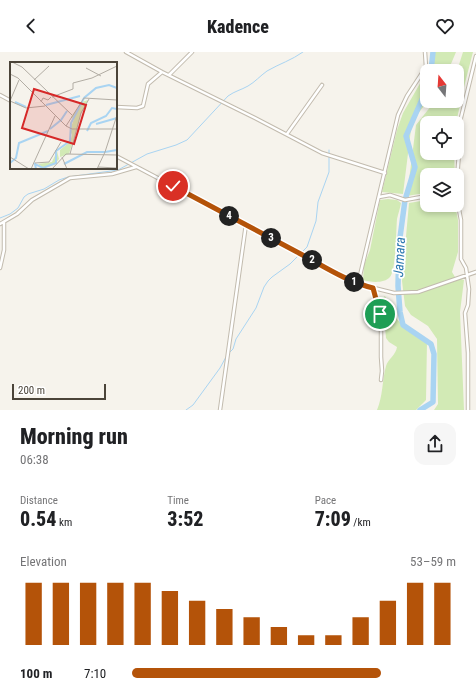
<!DOCTYPE html>
<html lang="en">
<head>
<meta charset="utf-8">
<style>
  :root { --surface:#fff; --page:#f6f6f6; --text:#202124; --muted:#757577; --accent:#b45309 }
  body { margin:0; font-family:"Roboto Condensed",sans-serif; background:var(--page); color:var(--text); height:100vh; display:flex; flex-direction:column; font-size:15px; white-space:nowrap }
  * { box-sizing:border-box; margin:0 }
  p { font-size:13px; color:var(--muted) }
  .icon { flex:none; width:22px; height:22px; fill:none; stroke:currentColor; stroke-width:2; stroke-linecap:round; stroke-linejoin:round }
  .map { position:relative; height:358px; overflow:hidden }
  .sheet { display:flex; flex-direction:column; background:var(--surface); flex:1 }
  .sheet>* { flex:none }
  .needle { width:26px; rotate:343deg }
  .fabs { position:absolute; left:420px; top:12px; display:grid; gap:8px }
  .fabs a { display:grid; place-items:center; width:44px; height:44px; border-radius:8px; background:var(--surface); box-shadow:0 2px 6px #0003; font-size:20px }
  .scale { position:absolute; left:12px; bottom:10px; width:94px; box-sizing:border-box; padding-left:4px; border:2px solid #4b4439; border-top:0; font-size:11px; line-height:14px; white-space:nowrap; color:#4b4439; -webkit-text-stroke:3px #fff; paint-order:stroke }
  .pin { position:absolute; display:grid; place-items:center; width:34px; height:34px; color:#fff; margin:-17px; border:2px solid #fff; border-radius:50%; box-shadow:0 1px 4px #0007 }
  .km { position:absolute; width:20px; height:20px; margin:-10px; border-radius:50%; background:#222; color:#fff; font-size:11px; line-height:20px; text-align:center }
  .round { display:grid; place-items:center; flex:none; width:42px; height:42px; border-radius:12px; background:var(--page) }
  .overview { display:flex; align-items:center; justify-content:space-between; height:68px; padding:0 20px }
  h1 { font-size:22px; font-weight:800; line-height:30px }
  .metrics { display:grid; grid-template-columns:repeat(3,1fr); gap:6px; height:68px; padding:4px 20px }
  .metrics div { display:grid; align-content:center }
  .metrics b { font-size:20px; font-weight:800 }
  .metrics small { font-size:11px; font-weight:400 }
  .metrics p { font-size:11px }
  .chart { height:112px; padding:8px 20px }
  .chart p { display:flex; justify-content:space-between }
  .chart svg { width:100%; height:72px; margin-top:4px; stroke:var(--accent); stroke-width:6 }
  ul { padding:0 20px; list-style:none; font-size:13px }
  li { display:grid; grid-template-columns:64px 48px 1fr; align-items:center; height:30px }
  li i { height:10px; border-radius:5px; background:var(--accent) }
  header { display:flex; justify-content:space-between; align-items:center; height:52px; padding:0 20px; background:var(--surface); font-size:18px; font-weight:800 }
  .map>svg:first-child { display:block }
</style>
</head>
<body>
<header><svg class="icon" aria-label="back" viewBox="0 0 24 24"><path d="M15 5l-7 7 7 7"/></svg>Kadence<svg class="icon" aria-label="heart" viewBox="0 0 24 24"><path d="M12 20l-8-8c-3-5 5-10 8-4 3-6 11-1 8 4z"/></svg></header>
<div class="map">
<svg width="476" height="358" viewBox="0 0 476 358">
  <rect width="100%" height="100%" fill="#f6f3ec"/>
  <path fill="#d2eab5" d="M 434,0 L 456,0 L 448,19 L 427,19 L 427,49 L 428,49 L 412,69 L 403,142 L 382,140 L 397,78 L 403,61 L 426,21 Z
    M 463,0 L 473,0 L 465,31 L 456,71 L 427,71 L 427,101 L 454,101 L 455,123 L 427,123 L 427,142 L 419,142 L 407,144 L 416,73 L 435,49 L 457,49 L 457,19 Z
    M 388,147 L 397,148 L 401,151 C 400,157 398,162 397,167 C 396,179 396,218 390,225 C 384,232 370,230 363,228 L 364,213 L 370,198 L 380,148 Z
    M 427,148 L 427,153 L 455,153 L 458,168 L 458,200 L 452,220 L 455,225 L 464,228 L 460,260 L 464,358 L 434,358 L 438,352 L 437,287 L 428,274 L 411,263 L 405,254 L 402,229 L 409,151 Z
    M 385,244 C 388,249 388,254 391,259 C 399,272 413,282 427,289 L 426,348 L 416,358 L 377,358 C 383,344 382,329 386,314 C 388,307 396,303 397,295 L 389,290 L 386,286 L 384,265 L 380,247 Z"/>
  <g fill="none" stroke-linecap="round" stroke-linejoin="round">
    <path stroke="#a9d4f2" stroke-width="1" d="M 0,166 L 10,162 L 18,156 L 24,145 L 28,142 L 44,137 L 59,128 L 68,125 L 118,118 L 147,102 L 176,93 L 187,88 L 228,44 C 235,39 241,38 248,34 C 255,30 260,24 267,19 C 279,12 292,8 303,0
      M 228,302 L 233,297 L 236,287 L 256,256 L 264,235 L 268,229 L 272,225 L 290,212 L 307,195 L 316,169 L 318,150 L 329,120 L 329,98
      M 186,358 L 193,353 L 220,316 L 226,305"/>
    <path stroke="#a9d4f2" stroke-width="5.5" d="M 431,19 L 433,0
      M 420,358 L 433,350 L 434,302 L 431,292 L 403,273 L 400,260 L 398,234 L 399,193 L 405,148 L 415,115 L 406,84 L 427,36"/>
    <g stroke="#c2bbae" stroke-width="4.5">
      <path id="street" d="M 126,0 L 162,20 L 255,66 L 322,101 L 385,121
        M 169,23 L 192,0
        M 0,43 L 11,49
        M 116,55 L 137,56 L 143,54 L 148,32 L 162,20
        M 287,82 L 322,33
        M 457,82 L 476,4
        M 457,88 L 459,101 L 457,127
        M 116,104 L 302,202 L 331,219 L 358,232 L 398,63 L 407,44 L 426,15 L 425,0
        M 379,145 L 390,143 L 405,148 L 427,144
        M 457,147 L 461,168 L 461,207 L 466,216 L 469,237 L 468,253 L 465,261 L 468,301 L 468,358
        M 0,172 L 17,162 L 32,148 L 70,126 L 112,122 L 136,115
        M 0,216 L 4,198 L 4,170
        M 358,232 L 394,241 L 418,240 L 476,220
        M 373,236 L 380,262 L 381,278 L 381,305 L 382,319 L 381,328
        M 220,358 L 246,172"/>
    </g>
    <use href="#street" stroke="#fff" stroke-width="2.5"/>
  </g>
  <g fill="none" stroke-linecap="round" stroke-linejoin="round">
    <g stroke="#fff" stroke-width="8">
      <path id="route" d="M 173,134 C 214,156 256,178 297,200 C 322,213 345,229 373,236 L 380,262"/>
    </g>
    <use href="#route" stroke="#b45309" stroke-width="5"/>
  </g>
  <g text-anchor="middle" stroke-width="3.5" stroke-linejoin="round" paint-order="stroke">
    <g font-size="14" font-style="italic" fill="#2e7ab2" stroke="#fff">
      <text transform="translate(399 205) rotate(-87)" y="5">Jamara</text>
    </g>
  </g>
  <g transform="translate(10 10)">
    <rect width="107" height="107" fill="#f6f3ec"/>
    <path d="M 78,38 L 71,52 L 59,92 L 50,95 L 50,88 L 60,80 L 62,73 L 60,68 L 64,57 L 61,55 L 72,40 ZM 47,89 L 49,97 L 44,103 L 34,106 L 28,102 L 42,100 Z" fill="#d2eab5"/>
    <path fill="none" stroke="#a9d4f2" stroke-width="2" d="M 5,40 L 16,45M 36,43 L 70,34M 86,62 L 107,56M 40,67 L 51,58 L 57,49M 77,69 L 81,61 L 96,54 L 102,46 L 107,47M 95,90 L 107,88M 0,101 L 6,96 L 9,81 L 38,69M 54,102 L 77,90 L 95,90M 26,107 L 25,102 L 33,106 L 46,101 L 46,89 L 60,79 L 61,61 L 74,36 L 86,26 L 99,23 L 107,26"/>
    <path fill="none" stroke="#b2ada4" stroke-width="1" d="M 2,0 L 12,5 L 62,53M 76,6 L 91,14M 0,12 L 8,16 L 56,64 L 74,36 L 107,38M 24,18 L 39,4M 42,35 L 63,27 L 63,21 L 82,16 L 107,4M 0,39 L 16,46 L 35,44M 0,39 L 9,18M 31,40 L 33,36 L 38,38 L 41,35M 56,64 L 62,67 L 107,67M 60,92 L 71,51 L 79,37M 0,95 L 19,107M 52,95 L 57,107M 25,101 L 39,100 L 51,80M 88,105 L 107,106M 21,107 L 45,54M 42,107 L 56,92 L 107,93M 87,107 L 95,90 L 107,53"/>
    <path fill="#d62828" fill-opacity="0.15" stroke="#d62828" stroke-width="2" d="M 24,27 L 76,43 L 64,82 L 12,66 Z"/>
    <rect width="107" height="107" fill="none" stroke="#4b4439" stroke-width="2"/>
  </g>
</svg>
<div class="fabs">
<a><svg class="needle" viewBox="-14 -14 28 28"><path d="M0-13l5 13h-10z" fill="#e53935"/><path d="M0 13l5-13h-10z" fill="#757577"/></svg></a>
<a><svg class="icon" aria-label="locate" viewBox="0 0 24 24"><circle cx="12" cy="12" r="6"/><path d="M12 2v4M12 18v4M2 12h4M18 12h4"/></svg></a>
<a><svg class="icon" aria-label="layers" viewBox="0 0 24 24"><path d="M12 4l9 5-9 5-9-5zM3 14l9 5 9-5"/></svg></a>
</div>
<div class="scale">200 m</div>
<div class="pin" style="left:380px;top:262px;background:#1e9e55"><svg class="icon" aria-label="arrive" viewBox="0 0 24 24"><path d="M6 21V4h12l-3 4 3 4H6"/></svg></div>
<div class="pin" style="left:173px;top:134px;background:#d93025"><svg class="icon" aria-label="check" viewBox="0 0 24 24"><path d="M5 12l5 5 9-10"/></svg></div>
<b class="km" style="left:354px;top:230px">1</b>
<b class="km" style="left:312px;top:208px">2</b>
<b class="km" style="left:271px;top:186px">3</b>
<b class="km" style="left:229px;top:164px">4</b>
</div>
<section class="sheet">
<div class="overview"><div><h1>Morning run</h1><p>06:38</p></div><a class="round"><svg class="icon" aria-label="share" viewBox="0 0 24 24"><path d="M12 15V3M7 8l5-5 5 5M5 13v7h14v-7"/></svg></a></div>
<div class="metrics">
<div><p>Distance</p><b>0.54<small> km</small></b></div>
<div><p>Time</p><b>3:52</b></div>
<div><p>Pace</p><b>7:09<small> /km</small></b></div>
</div>
<div class="chart"><p><span>Elevation</span>53–59 m</p>
<svg viewBox="0 0 160 44" preserveAspectRatio="none"><path d="M5 44V6M15 44V6M25 44V6M35 44V6M45 44V6M55 44V11M65 44V17M75 44V22M85 44V27M95 44V33M105 44V38M115 44V38M125 44V27M135 44V17M145 44V6M155 44V6"/></svg>
</div>
<ul>
<li><b>100 m</b>7:10<i style="width:77%"></i></li>
</ul>
</section>
</body>
</html>
